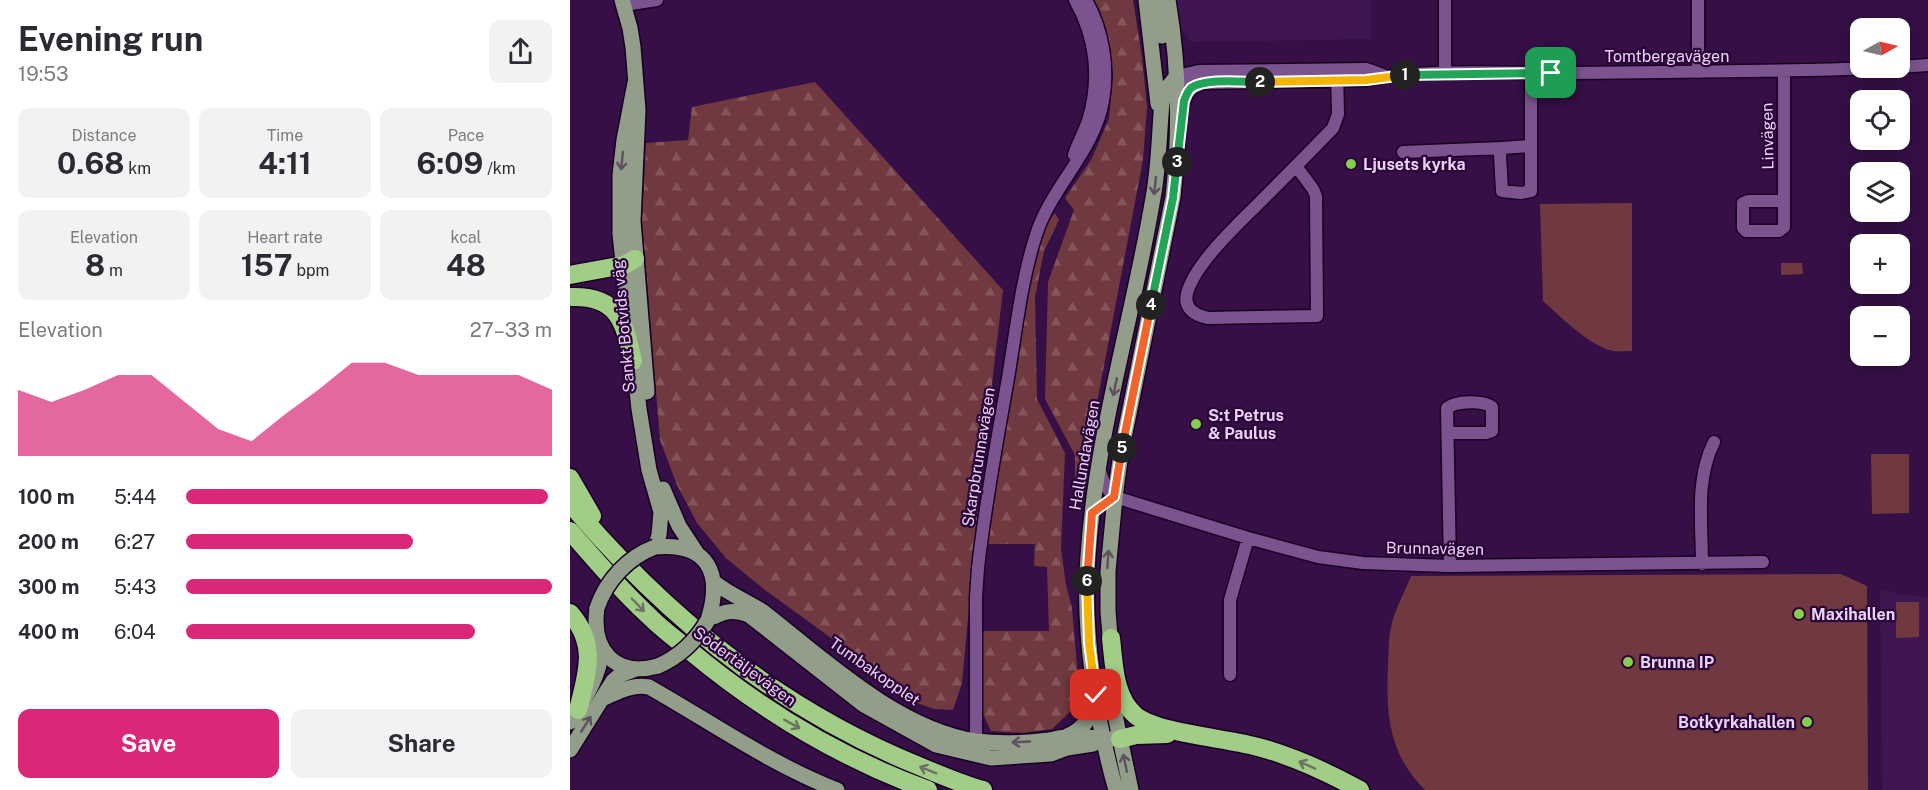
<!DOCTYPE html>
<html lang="en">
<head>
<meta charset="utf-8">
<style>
  :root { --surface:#fff; --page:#f2f2f3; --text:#2b2b33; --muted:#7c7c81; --accent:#db2777 }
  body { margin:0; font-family:"Public Sans",sans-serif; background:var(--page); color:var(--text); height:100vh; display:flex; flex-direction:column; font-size:22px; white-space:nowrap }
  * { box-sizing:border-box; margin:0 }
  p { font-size:20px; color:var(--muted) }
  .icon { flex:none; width:33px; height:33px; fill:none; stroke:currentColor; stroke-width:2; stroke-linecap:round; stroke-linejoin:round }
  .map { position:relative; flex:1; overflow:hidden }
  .side { display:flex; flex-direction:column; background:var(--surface); width:570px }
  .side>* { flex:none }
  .needle { width:39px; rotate:82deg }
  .tools { position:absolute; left:1280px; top:18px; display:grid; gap:12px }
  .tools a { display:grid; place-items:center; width:60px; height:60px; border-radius:12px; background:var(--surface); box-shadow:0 3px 15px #0003; font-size:30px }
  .pin { position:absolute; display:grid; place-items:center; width:51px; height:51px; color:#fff; margin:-26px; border-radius:12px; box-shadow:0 3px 9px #0006 }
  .km { position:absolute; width:30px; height:30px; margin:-15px; border-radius:50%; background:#222; color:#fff; font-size:16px; line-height:30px; text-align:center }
  .round { display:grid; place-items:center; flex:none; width:63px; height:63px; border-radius:12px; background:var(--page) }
  .summary { display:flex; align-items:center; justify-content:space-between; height:102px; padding:0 18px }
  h1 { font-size:33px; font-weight:700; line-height:45px }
  .metrics { display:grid; grid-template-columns:repeat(3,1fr); gap:9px; height:102px; padding:6px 18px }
  .metrics div { display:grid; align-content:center; border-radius:12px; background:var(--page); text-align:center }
  .metrics b { font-size:30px; font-weight:700 }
  .metrics small { font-size:16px; font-weight:400 }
  .metrics p { font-size:16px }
  .chart { height:168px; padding:12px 18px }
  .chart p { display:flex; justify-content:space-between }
  .chart svg { width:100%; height:108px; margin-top:6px; fill:var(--accent); opacity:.7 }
  .action { display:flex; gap:12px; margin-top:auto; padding:12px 18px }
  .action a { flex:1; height:69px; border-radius:12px; background:var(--accent); color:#fff; font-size:24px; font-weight:700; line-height:69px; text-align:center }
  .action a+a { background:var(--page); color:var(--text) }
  ul { padding:0 18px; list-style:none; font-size:20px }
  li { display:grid; grid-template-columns:96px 72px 1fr; align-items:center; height:45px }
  li i { height:15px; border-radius:8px; background:var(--accent) }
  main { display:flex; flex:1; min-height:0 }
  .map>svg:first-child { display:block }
</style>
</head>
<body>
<main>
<section class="side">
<div class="summary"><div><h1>Evening run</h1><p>19:53</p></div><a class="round"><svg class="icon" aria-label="share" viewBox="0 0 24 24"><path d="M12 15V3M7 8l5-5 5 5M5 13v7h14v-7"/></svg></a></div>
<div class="metrics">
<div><p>Distance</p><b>0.68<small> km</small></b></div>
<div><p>Time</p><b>4:11</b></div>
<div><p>Pace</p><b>6:09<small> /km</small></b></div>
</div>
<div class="metrics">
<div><p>Elevation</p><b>8<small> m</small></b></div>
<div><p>Heart rate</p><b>157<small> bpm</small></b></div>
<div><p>kcal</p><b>48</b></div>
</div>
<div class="chart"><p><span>Elevation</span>27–33 m</p>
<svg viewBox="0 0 160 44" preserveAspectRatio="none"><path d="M0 44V17L10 22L20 17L30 11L40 11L50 22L60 33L70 38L80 27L90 17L100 6L110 6L120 11L130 11L140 11L150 11L160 17V44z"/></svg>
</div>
<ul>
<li><b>100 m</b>5:44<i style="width:99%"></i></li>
<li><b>200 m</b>6:27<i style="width:62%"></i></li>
<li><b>300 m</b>5:43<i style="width:100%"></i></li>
<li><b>400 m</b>6:04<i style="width:79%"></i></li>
</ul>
<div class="action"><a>Save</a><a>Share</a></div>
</section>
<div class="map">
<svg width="1358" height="790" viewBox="0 0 1358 790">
  <defs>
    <pattern id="forest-firs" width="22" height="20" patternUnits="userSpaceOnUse" patternTransform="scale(1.5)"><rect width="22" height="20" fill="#70393f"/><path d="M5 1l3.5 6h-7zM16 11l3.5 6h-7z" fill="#84555b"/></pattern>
  </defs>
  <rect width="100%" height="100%" fill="#350f45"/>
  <path fill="#401652" d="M 604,0 L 801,0 L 801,39 L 621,42 L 608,24 Z
    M 1310,589 L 1329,594 L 1358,597 L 1358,790 L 1312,790 Z"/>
  <path fill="#70393f" d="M 1062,203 L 1062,351 C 1056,351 1048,352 1043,351 C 1018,345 991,317 973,301 L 970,204 Z
    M 1211,263 L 1232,263 L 1233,274 L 1211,275 Z
    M 1301,454 L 1339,454 L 1339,513 L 1302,514 Z
    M 1271,574 L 1297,586 L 1298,790 L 855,790 C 818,753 816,714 818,665 C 819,653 818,639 821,628 C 824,610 835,592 841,576 Z
    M 1326,602 L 1349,602 L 1349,637 L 1326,638 Z"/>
  <path fill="url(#forest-firs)" d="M 521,0 L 563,0 L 572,57 L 577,107 L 573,160 L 511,487 L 505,504 L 505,455 L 475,399 L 478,282 L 504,210 L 495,198 L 521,160 L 539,119 L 543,74 L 537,44 Z
    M 245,82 L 433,290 L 412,469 L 392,683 L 383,710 L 364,709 L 344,702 L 257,635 L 195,590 L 156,558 L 127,523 L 107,485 L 90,440 L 72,221 L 76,143 L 118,140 L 122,107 Z
    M 485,213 L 489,220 L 474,251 L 465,297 L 467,399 L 495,453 L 491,549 L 496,585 L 502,608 L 508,678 L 504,708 L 482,729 L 452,733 L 421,731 L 413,714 L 411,631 L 479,631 L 477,567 L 464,566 L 465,544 L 415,544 L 437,408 L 469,235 Z"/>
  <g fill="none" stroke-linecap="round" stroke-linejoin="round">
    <g stroke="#190025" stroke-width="15">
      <path id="minor" d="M 54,5 L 87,0
        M 1329,67 L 1358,65
        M 1128,72 L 1128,0
        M 875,74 L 875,0
        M 606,76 L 629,71 L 796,69 L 813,75
        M 606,77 L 633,83 L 796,80 C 855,69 922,73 983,73 C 1091,72 1199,72 1306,68
        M 611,114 C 614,97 617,89 633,83
        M 961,146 L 932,148 L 930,155 L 932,191 L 951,193 L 961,191 L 961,73
        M 833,152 L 932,148
        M 504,155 C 508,143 514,132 518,121 C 531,79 526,37 505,0
        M 726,166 L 743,189 L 746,196 L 747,316 L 638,318 C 623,315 612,307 618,290 C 628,261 666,226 688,204 C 713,179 738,154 763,128 L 768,114 L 767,70
        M 1214,201 L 1178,201 L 1173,203 L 1173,228 L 1176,231 L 1209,231 L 1214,227 L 1214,72
        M 879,433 L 916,433 L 922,431 L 922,407 C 913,400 886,401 877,408 L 880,566
        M 529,468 C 533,480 535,489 545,497 L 678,538 L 748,557 L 793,563 L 880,566 L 1193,562
        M 1132,564 C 1132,523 1125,480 1144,442
        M 660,675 L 660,600 L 678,538
        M 406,750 L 406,597 L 408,568 C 415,504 427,441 438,378 C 446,331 451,281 466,235 C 481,187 524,152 533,101 C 539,67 533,30 516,0"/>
    </g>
    <g stroke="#190025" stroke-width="18">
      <path id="major" d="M 52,0 L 60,28 L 63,47 L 68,110 L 63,221 L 77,392
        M 576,0 L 588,104
        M 587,0 L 592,36
        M 65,83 L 54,140 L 50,175 L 50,234 L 69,409 L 79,470 L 91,512 L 89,535 L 85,547 C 138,542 153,573 138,620
        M 93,489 L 109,526 L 128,555
        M 144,582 C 159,594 176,601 192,611 C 254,659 327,729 406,741 C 430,744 455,743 479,740 C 485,739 491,737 497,737 C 513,735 527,739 543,739
        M 27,608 C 21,650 45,678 88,666
        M 138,620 C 154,611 162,609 179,615 L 294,705 L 366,745 L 421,758 L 481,754 L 497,748 L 523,744
        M 541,648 L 538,611 L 538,571 L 545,497 L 551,453 L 603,197 C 610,133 609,64 598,0
        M 543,684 L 545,715 L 561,790
        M 32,699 C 48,692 61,684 79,687 C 141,722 200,764 267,790
        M 0,722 C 15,698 29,678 32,649
        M 497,736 C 515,729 523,716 522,697
        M 0,750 L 43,681 L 50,675 L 66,669
        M 546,790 C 526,720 512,629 518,556 C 526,435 563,317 583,198 C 589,167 589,134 592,103 L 594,92 L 606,77"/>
    </g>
    <g stroke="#190025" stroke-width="21">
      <path id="highway" d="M 0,275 L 54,265 L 65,259
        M 0,297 C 48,295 54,321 63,361
        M 0,478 L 22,516
        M 0,503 C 95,616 211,710 349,766 C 370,775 391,784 413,790
        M 0,531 C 26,561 52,591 81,618 C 93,630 107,640 119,650 C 191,710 270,758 358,790
        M 0,613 C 28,645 17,673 8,710
        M 541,638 C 544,664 544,697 565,715 C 586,733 655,738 684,746 C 721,755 757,772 790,790
        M 550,739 L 566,735 L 597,734"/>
    </g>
    <use href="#minor" stroke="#7b548f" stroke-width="12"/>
    <use href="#major" stroke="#929d8a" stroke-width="15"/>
    <use href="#highway" stroke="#a1cd86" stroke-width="18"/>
    <g stroke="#190025" stroke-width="18" stroke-linecap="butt">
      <path id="major-bridge" d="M 27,608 C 36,581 58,557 85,547
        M 88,666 C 111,656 126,641 138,620"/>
    </g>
    <use href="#major-bridge" stroke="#929d8a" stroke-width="15"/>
  </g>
  <defs><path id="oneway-shaft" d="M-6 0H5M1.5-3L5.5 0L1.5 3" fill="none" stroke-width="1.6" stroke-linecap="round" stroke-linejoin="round" transform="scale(1.5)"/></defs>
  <g stroke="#5e5062">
    <use href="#oneway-shaft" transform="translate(52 161) rotate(96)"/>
    <use href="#oneway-shaft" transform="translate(585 186) rotate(96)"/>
    <use href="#oneway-shaft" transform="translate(545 387) rotate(102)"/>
    <use href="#oneway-shaft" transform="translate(538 559) rotate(-86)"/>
    <use href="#oneway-shaft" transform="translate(16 724) rotate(-58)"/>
    <use href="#oneway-shaft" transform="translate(451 742) rotate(177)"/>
    <use href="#oneway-shaft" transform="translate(555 763) rotate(-102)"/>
  </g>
  <g stroke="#6c7364">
    <use href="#oneway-shaft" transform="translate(68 605) rotate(46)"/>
    <use href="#oneway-shaft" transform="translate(222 724) rotate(29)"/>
    <use href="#oneway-shaft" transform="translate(737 765) rotate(-156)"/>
    <use href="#oneway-shaft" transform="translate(358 770) rotate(-158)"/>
  </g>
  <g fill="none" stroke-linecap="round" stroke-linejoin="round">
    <g stroke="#fff" stroke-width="12">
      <path id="split-1" d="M 835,75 L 981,73"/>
    </g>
    <g stroke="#fff" stroke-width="12">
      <path id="split-2" d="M 690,82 L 796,80 L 835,75"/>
    </g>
    <g stroke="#fff" stroke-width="12">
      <path id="split-3" d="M 607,162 L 614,101 C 616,96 617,92 621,88 C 635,78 672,82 690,82"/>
    </g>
    <g stroke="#fff" stroke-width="12">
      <path id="split-4" d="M 581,305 L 603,198 L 607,162"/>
    </g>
    <g stroke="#fff" stroke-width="12">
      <path id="split-5" d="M 552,448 L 581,305"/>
    </g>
    <g stroke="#fff" stroke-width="12">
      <path id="split-6" d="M 517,581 L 522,513 L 544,497 L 552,448"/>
    </g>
    <g stroke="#fff" stroke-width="12">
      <path id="split-7" d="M 517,581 L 519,643 L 526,695"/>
    </g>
    <use href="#split-1" stroke="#22a559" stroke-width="8"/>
    <use href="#split-2" stroke="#f5b400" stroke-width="8"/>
    <use href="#split-3" stroke="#22a559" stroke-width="8"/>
    <use href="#split-4" stroke="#22a559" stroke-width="8"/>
    <use href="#split-5" stroke="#f0652b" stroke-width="8"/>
    <use href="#split-6" stroke="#f0652b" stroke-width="8"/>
    <use href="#split-7" stroke="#f5b400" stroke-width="8"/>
  </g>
  <g fill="#85cf4c" stroke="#2b043a" stroke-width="2">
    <circle cx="781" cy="164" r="6"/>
    <circle cx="626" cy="424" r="6"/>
    <circle cx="1229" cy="614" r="6"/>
    <circle cx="1058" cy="662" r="6"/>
    <circle cx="1237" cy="722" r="6"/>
  </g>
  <g text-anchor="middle" stroke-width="4.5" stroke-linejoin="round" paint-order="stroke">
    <g font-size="16" fill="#e9d3f4" stroke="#2b043a">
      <text x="1097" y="62">Tomtbergavägen</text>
      <text transform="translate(1197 136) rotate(-91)" y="6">Linvägen</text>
      <text transform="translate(53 326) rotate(-95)" y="6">Sankt Botvids väg</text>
      <text transform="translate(514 455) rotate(-80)" y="6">Hallundavägen</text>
      <text transform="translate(408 457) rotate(-81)" y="6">Skarpbrunnavägen</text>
      <text transform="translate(865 548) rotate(1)" y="6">Brunnavägen</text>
      <text transform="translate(175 666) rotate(36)" y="6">Södertäljevägen</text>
      <text transform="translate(305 671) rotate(35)" y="6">Tumbakopplet</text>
    </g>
    <g font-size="16" font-weight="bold" fill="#e9d3f4" stroke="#2b043a" text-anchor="start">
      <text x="793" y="170">Ljusets kyrka</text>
      <text x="638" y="421">S:t Petrus<tspan x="638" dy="18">&amp; Paulus</tspan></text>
      <text x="1241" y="620">Maxihallen</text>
      <text x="1070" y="668">Brunna IP</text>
      <text x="1225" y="728" text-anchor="end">Botkyrkahallen</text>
    </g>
  </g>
</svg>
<div class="tools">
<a><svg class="needle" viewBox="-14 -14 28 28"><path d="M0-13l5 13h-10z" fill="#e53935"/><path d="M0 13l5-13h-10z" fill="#7c7c81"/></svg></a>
<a><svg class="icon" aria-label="locate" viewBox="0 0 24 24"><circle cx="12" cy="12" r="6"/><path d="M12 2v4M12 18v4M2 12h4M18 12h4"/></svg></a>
<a><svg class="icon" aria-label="layers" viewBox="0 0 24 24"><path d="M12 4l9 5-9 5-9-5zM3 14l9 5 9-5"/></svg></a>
<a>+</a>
<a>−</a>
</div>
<div class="pin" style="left:981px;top:73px;background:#1e9e55"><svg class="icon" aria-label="arrive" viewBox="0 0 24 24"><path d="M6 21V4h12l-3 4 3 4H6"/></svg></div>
<div class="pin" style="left:526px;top:695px;background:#d93025"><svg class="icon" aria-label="check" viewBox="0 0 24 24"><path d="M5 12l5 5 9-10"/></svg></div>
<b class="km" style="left:835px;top:75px">1</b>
<b class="km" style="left:690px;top:82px">2</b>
<b class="km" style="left:607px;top:162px">3</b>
<b class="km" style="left:581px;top:305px">4</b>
<b class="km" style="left:552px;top:448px">5</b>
<b class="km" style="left:517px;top:581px">6</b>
</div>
</main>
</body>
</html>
